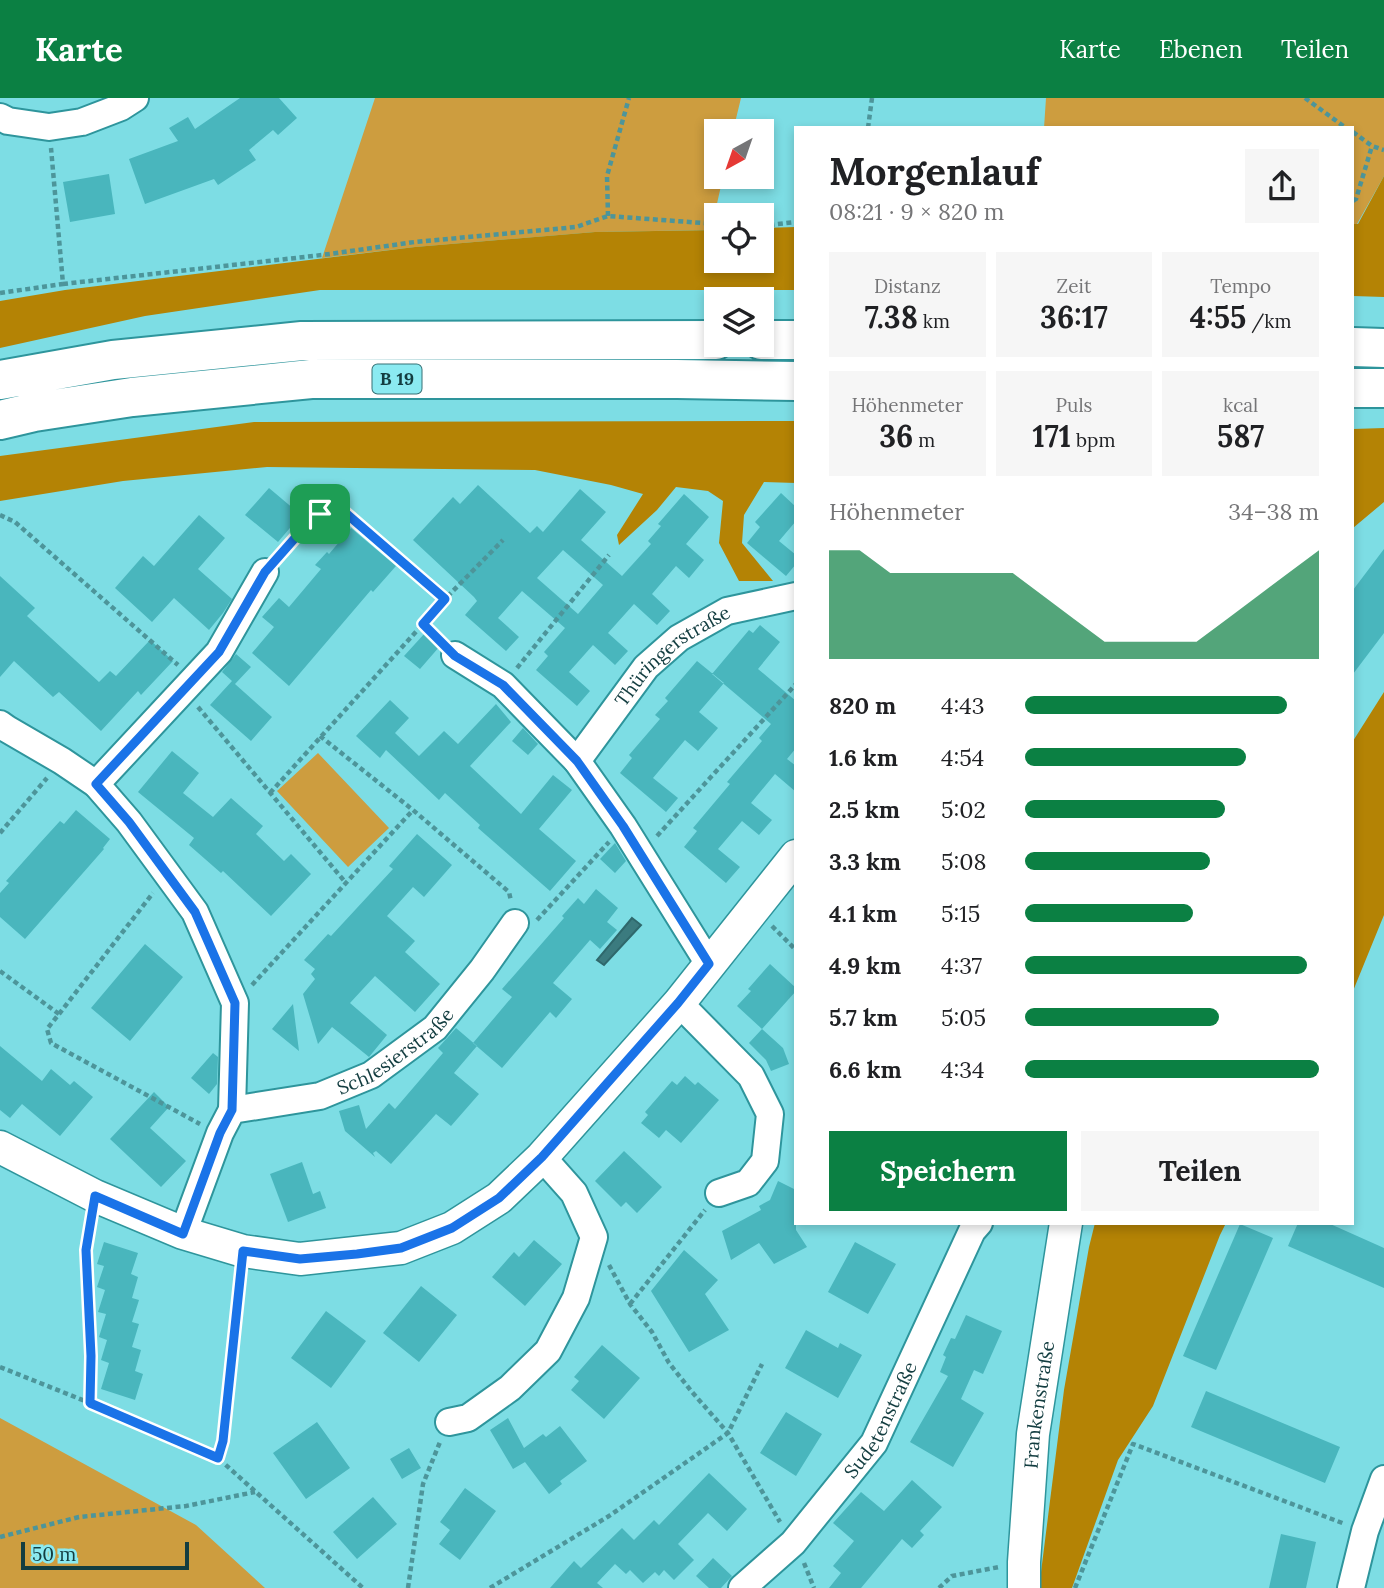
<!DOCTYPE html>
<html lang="de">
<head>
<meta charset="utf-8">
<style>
  :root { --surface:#fff; --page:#f6f6f6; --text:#202124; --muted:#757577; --accent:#0b8043 }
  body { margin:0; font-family:Lora,serif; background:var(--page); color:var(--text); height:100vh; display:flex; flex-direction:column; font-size:26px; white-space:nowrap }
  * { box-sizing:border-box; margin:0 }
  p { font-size:23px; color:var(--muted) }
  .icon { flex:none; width:38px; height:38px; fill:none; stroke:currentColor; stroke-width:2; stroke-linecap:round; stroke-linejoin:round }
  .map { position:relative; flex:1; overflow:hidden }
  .details { position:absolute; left:794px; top:28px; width:560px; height:1099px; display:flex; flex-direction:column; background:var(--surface); border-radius:0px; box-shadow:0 4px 10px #0003 }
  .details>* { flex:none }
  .needle { width:46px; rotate:220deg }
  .controls { position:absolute; left:704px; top:21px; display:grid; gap:14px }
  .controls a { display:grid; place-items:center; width:70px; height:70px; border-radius:0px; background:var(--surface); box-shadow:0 4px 10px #0003; font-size:35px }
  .scale { position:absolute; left:21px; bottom:18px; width:168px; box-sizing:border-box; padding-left:7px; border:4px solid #133d40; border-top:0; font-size:19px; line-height:24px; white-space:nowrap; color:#133d40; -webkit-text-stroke:5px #8beaf1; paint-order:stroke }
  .pin { position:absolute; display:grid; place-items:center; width:60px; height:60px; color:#fff; margin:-30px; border-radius:14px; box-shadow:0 4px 10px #0006 }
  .round { display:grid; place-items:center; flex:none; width:74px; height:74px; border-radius:0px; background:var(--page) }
  .headline { display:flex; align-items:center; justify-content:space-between; height:119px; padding:0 35px }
  h1 { font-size:38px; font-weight:800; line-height:52px }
  .metrics { display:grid; grid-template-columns:repeat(3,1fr); gap:10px; height:119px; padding:7px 35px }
  .metrics div { display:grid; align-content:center; border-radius:0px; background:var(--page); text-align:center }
  .metrics b { font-size:30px; font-weight:800 }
  .metrics small { font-size:19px; font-weight:400 }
  .metrics p { font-size:19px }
  .chart { height:196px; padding:14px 35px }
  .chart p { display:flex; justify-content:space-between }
  .chart svg { width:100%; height:126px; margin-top:7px; fill:var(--accent); opacity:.7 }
  .action { display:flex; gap:14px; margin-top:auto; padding:14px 35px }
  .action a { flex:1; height:80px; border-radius:0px; background:var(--accent); color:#fff; font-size:28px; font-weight:800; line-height:80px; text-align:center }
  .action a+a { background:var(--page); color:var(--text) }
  ul { padding:0 35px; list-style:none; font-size:23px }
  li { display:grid; grid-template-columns:112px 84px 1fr; align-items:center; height:52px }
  li i { height:18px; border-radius:9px; background:var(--accent) }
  header { display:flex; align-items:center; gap:42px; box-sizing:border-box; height:98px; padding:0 35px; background:var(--accent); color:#fff }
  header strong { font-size:33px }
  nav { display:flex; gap:38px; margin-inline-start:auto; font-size:24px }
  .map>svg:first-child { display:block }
</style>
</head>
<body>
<header>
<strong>Karte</strong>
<nav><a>Karte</a><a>Ebenen</a><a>Teilen</a></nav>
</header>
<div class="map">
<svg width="1384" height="1490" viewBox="0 0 1384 1490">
  <rect width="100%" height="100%" fill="#7ddde4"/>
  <path fill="#cd9d3f" d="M 375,0 L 741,0 L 733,33 L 716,33 L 716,79 L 723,79 L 711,132 L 595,134 L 415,149 L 322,160 Z
    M 1046,0 L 1384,0 L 1384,78 L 1357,126 L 1353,126 L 1353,30 L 1044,30 Z
    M 318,655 L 389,730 L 348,769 L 277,693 Z
    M 0,1320 L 196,1427 L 265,1490 L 0,1490 Z"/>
  <path fill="#b48305" d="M 1384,78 L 1384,199 L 1353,198 L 1353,126 L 1358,126 Z
    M 796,129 L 796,192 L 320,192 L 145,218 L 0,250 L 0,203 L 65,192 L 415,149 L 595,134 L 716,132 L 716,163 L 761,163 L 761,130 Z
    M 796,323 L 796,385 L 764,384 L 744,417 L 742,445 L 773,483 L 739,483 L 719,445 L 723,403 L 708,393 L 676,389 L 657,412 L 619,447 L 617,437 L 643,396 L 611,387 L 535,372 L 267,369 L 123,383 L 0,403 L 0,358 L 254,324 Z
    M 1384,330 L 1384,404 L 1353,430 L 1353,331 Z
    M 1384,594 L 1384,817 L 1353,893 L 1353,643 Z
    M 1095,1125 L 1226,1125 L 1220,1137 L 1153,1308 L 1118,1362 L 1072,1490 L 1039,1490 L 1064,1292 L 1089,1149 Z"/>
  <path fill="#3b7b7f" stroke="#2f686c" stroke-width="2" d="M 632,820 L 641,827 L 604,867 L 597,862 Z"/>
  <path fill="#49b6bd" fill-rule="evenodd" d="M 240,0 L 279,0 L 297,20 L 278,37 L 273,32 L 249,52 L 256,62 L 218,87 L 214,81 L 145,106 L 129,61 L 178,43 L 169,30 L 188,19 L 195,31 Z
    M 109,76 L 115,116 L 70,124 L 63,84 Z
    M 478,387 L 530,435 L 537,428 L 543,434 L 580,391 L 606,414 L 581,442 L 622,478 L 651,446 L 648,443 L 661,428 L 658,426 L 684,396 L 709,419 L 686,446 L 704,462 L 689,480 L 676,468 L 652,496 L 670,513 L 657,527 L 634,506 L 608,535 L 628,553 L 615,567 L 593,547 L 569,574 L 590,593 L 577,608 L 536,572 L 548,558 L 544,554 L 565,530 L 522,493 L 498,520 L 519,539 L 506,553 L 465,517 L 477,503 L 474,499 L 413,442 L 453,399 L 460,406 ZM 563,452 L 603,487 L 578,516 L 537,480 Z
    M 269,390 L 301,417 L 278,444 L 245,417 Z
    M 781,395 L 796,409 L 796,423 L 779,443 L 796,457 L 796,466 L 786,478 L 747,445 L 760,429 L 755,424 Z
    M 199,417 L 225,440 L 198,471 L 232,501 L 223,515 L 209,532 L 174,500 L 152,524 L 115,490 L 143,458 L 154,468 Z
    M 351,430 L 396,468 L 373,494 L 371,492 L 289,588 L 252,555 L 274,529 L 262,519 L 279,500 L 289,509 L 321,471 L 315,467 L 327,454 L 329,456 Z
    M 1384,451 L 1384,535 L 1353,576 L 1353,492 Z
    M 0,478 L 35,510 L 27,518 L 99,584 L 110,573 L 116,578 L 150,542 L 173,563 L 141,597 L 138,593 L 101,633 L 59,594 L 53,599 L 14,563 L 0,579 Z
    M 760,527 L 780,544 L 758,571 L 796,603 L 796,650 L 787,661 L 796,668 L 796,694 L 775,676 L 751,705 L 772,722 L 759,737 L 742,723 L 718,751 L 740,769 L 726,785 L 684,749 L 697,733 L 693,730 L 730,686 L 727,684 L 762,643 L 759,640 L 771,626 L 712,576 L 749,532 L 753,535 Z
    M 425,535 L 440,548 L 420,571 L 404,558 Z
    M 236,556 L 251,569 L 235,586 L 272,619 L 251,643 L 210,607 L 232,583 L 222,574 Z
    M 697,563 L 724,585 L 699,614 L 718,630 L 698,653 L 685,642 L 653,680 L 678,700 L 666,714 L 620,675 L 632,660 L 629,657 L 660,621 L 655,617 L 668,603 L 665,600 Z
    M 390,602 L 409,620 L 395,635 L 419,658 L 444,633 L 458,646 L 496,606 L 511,624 L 470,668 L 521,716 L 553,677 L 572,692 L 539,731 L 576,763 L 550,793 L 478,730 L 480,727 L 445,695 L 439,702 L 386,652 L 380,660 L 356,638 Z
    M 523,630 L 538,646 L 528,657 L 512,643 Z
    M 172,653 L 199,675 L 183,695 L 213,719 L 231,700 L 263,728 L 256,736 L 284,763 L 291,756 L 311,776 L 271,818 L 223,773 L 221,775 L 189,747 L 194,740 L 138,694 Z
    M 76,712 L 110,741 L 103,750 L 104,751 L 25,841 L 0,819 L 0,795 L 9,785 L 6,783 L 39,746 L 60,723 L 64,726 Z
    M 417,736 L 452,767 L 424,799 L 413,789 L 387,818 L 415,843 L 405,854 L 440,886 L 415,914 L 375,878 L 350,905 L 387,937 L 369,959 L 332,929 L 318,946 L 303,896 L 315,881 L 311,876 L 315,871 L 304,862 L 328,836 L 331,838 L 393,771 L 389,768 Z
    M 615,745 L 626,763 L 615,775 L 600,761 Z
    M 596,791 L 618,810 L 607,824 L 617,832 L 600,851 L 590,842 L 553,885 L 572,901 L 556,920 L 550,914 L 502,970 L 473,945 L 512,899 L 502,891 L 564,820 L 562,818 L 578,800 L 584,806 Z
    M 145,846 L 183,879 L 130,943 L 91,910 Z
    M 770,866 L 796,890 L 796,893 L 762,931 L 737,908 L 751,893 L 748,891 Z
    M 293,906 L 299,953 L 272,931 Z
    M 456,930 L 477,948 L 454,975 L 479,996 L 451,1028 L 436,1016 L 391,1066 L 376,1053 L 373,1055 L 375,1059 L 345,1033 L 339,1013 L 359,1007 L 366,1031 L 389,1005 L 395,1011 L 443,955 L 438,950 Z
    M 762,931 L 783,950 L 789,966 L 771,973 L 766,962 L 749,945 Z
    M 0,948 L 42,983 L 51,971 L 70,987 L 74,983 L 93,999 L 60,1038 L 22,1006 L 10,1020 L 0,1012 Z
    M 213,955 L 218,959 L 217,986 L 209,996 L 191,980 Z
    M 685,978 L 695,987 L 698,984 L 719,1002 L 681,1045 L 666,1032 L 659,1040 L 641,1025 L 648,1017 L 645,1014 L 672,983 L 677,987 Z
    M 154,994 L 169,1009 L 150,1030 L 186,1063 L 161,1089 L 110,1041 Z
    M 624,1053 L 662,1089 L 637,1115 L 626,1104 L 621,1109 L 595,1083 Z
    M 302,1064 L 313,1096 L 320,1093 L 326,1110 L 288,1124 L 270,1076 Z
    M 778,1083 L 796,1092 L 796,1132 L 807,1149 L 774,1166 L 759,1145 L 731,1162 L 722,1133 L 761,1112 L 759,1108 L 770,1102 Z
    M 1298,1125 L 1328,1125 L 1384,1150 L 1384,1190 L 1288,1148 Z
    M 1240,1126 L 1273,1140 L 1216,1272 L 1183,1258 Z
    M 534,1142 L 562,1166 L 525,1208 L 492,1179 L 514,1154 L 519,1159 Z
    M 104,1144 L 138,1155 L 131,1176 L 138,1179 L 132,1200 L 139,1202 L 132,1224 L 139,1226 L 132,1249 L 141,1252 L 135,1273 L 143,1276 L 135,1302 L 101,1291 L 109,1265 L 101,1262 L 107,1242 L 99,1239 L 106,1216 L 98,1214 L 105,1192 L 97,1189 L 104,1168 L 97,1166 Z
    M 855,1144 L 896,1166 L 868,1216 L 828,1194 Z
    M 684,1152 L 718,1182 L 705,1196 L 729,1232 L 689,1254 L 651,1193 Z
    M 421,1188 L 457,1217 L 419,1264 L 383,1235 Z
    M 326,1213 L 366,1243 L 331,1290 L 291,1260 Z
    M 966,1217 L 1002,1233 L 983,1276 L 974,1272 L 961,1301 L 984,1315 L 953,1369 L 910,1344 L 948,1278 L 940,1274 L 946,1259 L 943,1257 L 951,1240 L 955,1241 Z
    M 806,1232 L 838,1250 L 840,1245 L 862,1257 L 838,1300 L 785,1270 Z
    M 602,1247 L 640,1280 L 604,1321 L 571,1292 L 579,1283 L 574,1279 Z
    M 1206,1293 L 1340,1349 L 1325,1385 L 1191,1329 Z
    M 786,1314 L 822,1336 L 796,1378 L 760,1355 Z
    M 508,1320 L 524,1350 L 543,1336 L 546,1339 L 560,1328 L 587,1363 L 560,1383 L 562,1386 L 549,1396 L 525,1364 L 513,1371 L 490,1332 Z
    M 317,1324 L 350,1370 L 306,1401 L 273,1355 Z
    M 409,1350 L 421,1370 L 402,1381 L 390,1361 Z
    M 709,1375 L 747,1411 L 727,1433 L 708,1415 L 678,1446 L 694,1462 L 674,1482 L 664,1472 L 659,1478 L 655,1474 L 643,1485 L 630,1472 L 626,1476 L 615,1466 L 597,1485 L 603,1490 L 550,1490 L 574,1463 L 581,1470 L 622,1430 L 634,1442 L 654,1422 L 659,1427 Z
    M 912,1382 L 942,1409 L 920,1433 L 924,1437 L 912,1450 L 902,1441 L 861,1490 L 829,1490 L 841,1475 L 833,1468 L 854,1443 L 833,1425 L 861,1394 L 884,1413 Z
    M 465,1390 L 496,1413 L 460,1462 L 439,1446 L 450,1432 L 440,1424 Z
    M 373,1399 L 397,1426 L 357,1461 L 333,1434 Z
    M 1281,1436 L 1316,1444 L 1306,1490 L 1269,1490 Z
    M 713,1460 L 732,1478 L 721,1490 L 709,1490 L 696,1478 Z"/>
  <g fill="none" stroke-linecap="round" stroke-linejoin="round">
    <g stroke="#2e959c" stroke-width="30">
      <g id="minor">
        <path d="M 0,19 L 8,23 L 49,29 L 82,24 L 121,9 L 135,0"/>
        <path d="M 455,557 L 503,587 L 577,663 L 623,728 L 709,866"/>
        <path d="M 0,626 L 7,631 L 62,663 L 96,686"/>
        <path id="s1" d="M 577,663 L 646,569 L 679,540 L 727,513 L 796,498"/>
        <path d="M 679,905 L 751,978 L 770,1016 L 765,1063 L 748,1085 L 719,1095"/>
        <path d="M 232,1012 L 235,905 L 195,814 L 129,724 L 96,686 L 219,554 L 265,474"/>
        <path id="s2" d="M 183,1135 L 220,1035 L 232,1012 L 320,998 L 371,977 L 435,930 L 482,872 L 515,825"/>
        <path d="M 449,1324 L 468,1320 L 510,1290 L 548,1253 L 576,1200 L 594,1139 L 574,1095 L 542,1059"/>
        <path id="s3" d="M 742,1490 L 793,1445 L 874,1345 L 972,1133 L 979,1125"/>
        <path d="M 1351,1490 L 1365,1433 L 1384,1381"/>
      </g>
    </g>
    <g stroke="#2e959c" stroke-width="35">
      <g id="tertiary">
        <path d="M 0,1049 L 95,1098 L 183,1135 L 243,1153 L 300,1161 L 401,1150 L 452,1130 L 499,1100 L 542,1059 L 679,905 L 796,758"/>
        <path id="s4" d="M 1024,1490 L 1024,1464 L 1033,1336 L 1066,1125"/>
      </g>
    </g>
    <g stroke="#2e959c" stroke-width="42">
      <path id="trunk" d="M 761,242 L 796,242
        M 1353,249 L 1384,250
        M 0,282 L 113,262 L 302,243 L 716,242
        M 1353,290 L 1384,290
        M 0,322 L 34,314 L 132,299 L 311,281 L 677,281 L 796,283"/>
    </g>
    <path stroke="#4d959a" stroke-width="4.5" stroke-dasharray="5 3.5" stroke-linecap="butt" d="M 1305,0 L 1346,30
      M 868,30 L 872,0
      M 1353,34 L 1372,48 L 1384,52
      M 1353,103 L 1356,101 L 1372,48
      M 608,118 L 607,78 L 629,0
      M 761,128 L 796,124
      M 63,186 L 322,157 L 415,144 L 576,129 L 608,118 L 716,126
      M 0,195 L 63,186 L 51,50
      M 0,417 L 15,424 L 178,567
      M 280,457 L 303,431 L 320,416 L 341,411 L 445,501
      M 439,542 L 423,526 L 445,501 L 503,442
      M 517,570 L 609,457
      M 198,609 L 346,785
      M 320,638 L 413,712 L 509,794 L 511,803
      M 270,695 L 423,526
      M 0,735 L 47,680
      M 657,738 L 796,586
      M 537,822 L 609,744
      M 772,828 L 796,852
      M 0,873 L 59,916 L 47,931 L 51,945 L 200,1026
      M 252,887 L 413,712
      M 59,916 L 153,795
      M 609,1167 L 630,1206 L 652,1234 L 669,1265 L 692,1294 L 728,1335 L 780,1424
      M 630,1206 L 705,1112
      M 0,1269 L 90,1305 L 218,1360 L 363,1490
      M 90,1305 L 91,1258 L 86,1152 L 91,1123
      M 218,1360 L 223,1343 L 241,1178
      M 0,1439 L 79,1419 L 186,1408 L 255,1394
      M 804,1465 L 814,1490
      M 408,1490 L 423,1386 L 440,1344
      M 490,1490 L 609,1418 L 728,1335 L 762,1266
      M 939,1490 L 952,1478 L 999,1469
      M 1075,1490 L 1133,1346 L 1345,1426"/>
    <use href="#minor" stroke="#fff" stroke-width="26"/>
    <use href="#tertiary" stroke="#fff" stroke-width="32"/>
    <use href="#trunk" stroke="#fff" stroke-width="38"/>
  </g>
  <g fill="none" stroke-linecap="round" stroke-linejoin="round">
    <g stroke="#fff" stroke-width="14">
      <path id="route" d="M 341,411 L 445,501 L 423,526 L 455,558 L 503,587 L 577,663 L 623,728 L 709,866 L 678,905 L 542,1059 L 499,1100 L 452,1130 L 401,1150 L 357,1156 L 300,1161 L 243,1153 L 223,1343 L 218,1360 L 90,1305 L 91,1258 L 86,1152 L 95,1098 L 183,1136 L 220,1035 L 232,1012 L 235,905 L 195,814 L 129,724 L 96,686 L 219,554 L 265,474 L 303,431 L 320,416 Z"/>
    </g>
    <use href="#route" stroke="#1a73e8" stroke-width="9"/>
  </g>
  <g text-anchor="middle" stroke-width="6" stroke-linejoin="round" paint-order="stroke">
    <rect fill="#8beaf1" stroke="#377175" stroke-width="2" x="372.5" y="266.5" width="49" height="29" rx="5"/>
    <g font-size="18" font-weight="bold" fill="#133d40">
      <text x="397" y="287">B 19</text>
    </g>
    <g font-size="19" fill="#133d40" stroke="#8beaf1">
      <text dy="7" stroke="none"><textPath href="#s1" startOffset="144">Thüringerstraße</textPath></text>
      <text dy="7" stroke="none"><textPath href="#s2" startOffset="310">Schlesierstraße</textPath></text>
      <text dy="7" stroke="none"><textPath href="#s4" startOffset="184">Frankenstraße</textPath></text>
      <text dy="7" stroke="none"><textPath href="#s3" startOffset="220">Sudetenstraße</textPath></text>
    </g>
  </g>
</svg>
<div class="controls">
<a><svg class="needle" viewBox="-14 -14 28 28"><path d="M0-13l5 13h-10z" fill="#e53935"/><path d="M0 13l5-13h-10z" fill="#757577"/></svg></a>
<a><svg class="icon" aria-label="locate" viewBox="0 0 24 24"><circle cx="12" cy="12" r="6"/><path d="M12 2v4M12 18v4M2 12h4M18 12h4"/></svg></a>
<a><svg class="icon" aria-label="layers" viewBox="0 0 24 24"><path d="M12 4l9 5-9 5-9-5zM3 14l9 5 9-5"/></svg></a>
</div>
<div class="scale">50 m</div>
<div class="pin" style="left:320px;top:416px;background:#1e9e55"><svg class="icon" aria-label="arrive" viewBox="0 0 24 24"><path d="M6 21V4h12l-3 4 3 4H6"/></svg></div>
<section class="details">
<div class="headline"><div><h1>Morgenlauf</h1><p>08:21 · 9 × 820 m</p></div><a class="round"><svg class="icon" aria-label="share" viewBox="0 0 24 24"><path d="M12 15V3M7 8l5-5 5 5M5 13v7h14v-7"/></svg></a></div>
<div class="metrics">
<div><p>Distanz</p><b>7.38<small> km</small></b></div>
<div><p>Zeit</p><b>36:17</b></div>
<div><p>Tempo</p><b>4:55<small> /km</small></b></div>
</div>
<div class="metrics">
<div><p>Höhenmeter</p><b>36<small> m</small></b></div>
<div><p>Puls</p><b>171<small> bpm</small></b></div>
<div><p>kcal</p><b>587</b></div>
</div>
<div class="chart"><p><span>Höhenmeter</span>34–38 m</p>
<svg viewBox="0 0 160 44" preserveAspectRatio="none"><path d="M0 44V6L10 6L20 14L30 14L40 14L50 14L60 14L70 22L80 30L90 38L100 38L110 38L120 38L130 30L140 22L150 14L160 6V44z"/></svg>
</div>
<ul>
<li><b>820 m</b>4:43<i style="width:89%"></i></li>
<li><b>1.6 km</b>4:54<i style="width:75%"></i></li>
<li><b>2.5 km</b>5:02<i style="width:68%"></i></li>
<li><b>3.3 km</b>5:08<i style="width:63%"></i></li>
<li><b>4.1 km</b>5:15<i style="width:57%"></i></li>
<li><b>4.9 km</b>4:37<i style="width:96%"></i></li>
<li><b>5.7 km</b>5:05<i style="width:66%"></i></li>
<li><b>6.6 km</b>4:34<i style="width:100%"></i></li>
</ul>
<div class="action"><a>Speichern</a><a>Teilen</a></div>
</section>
</div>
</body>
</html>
